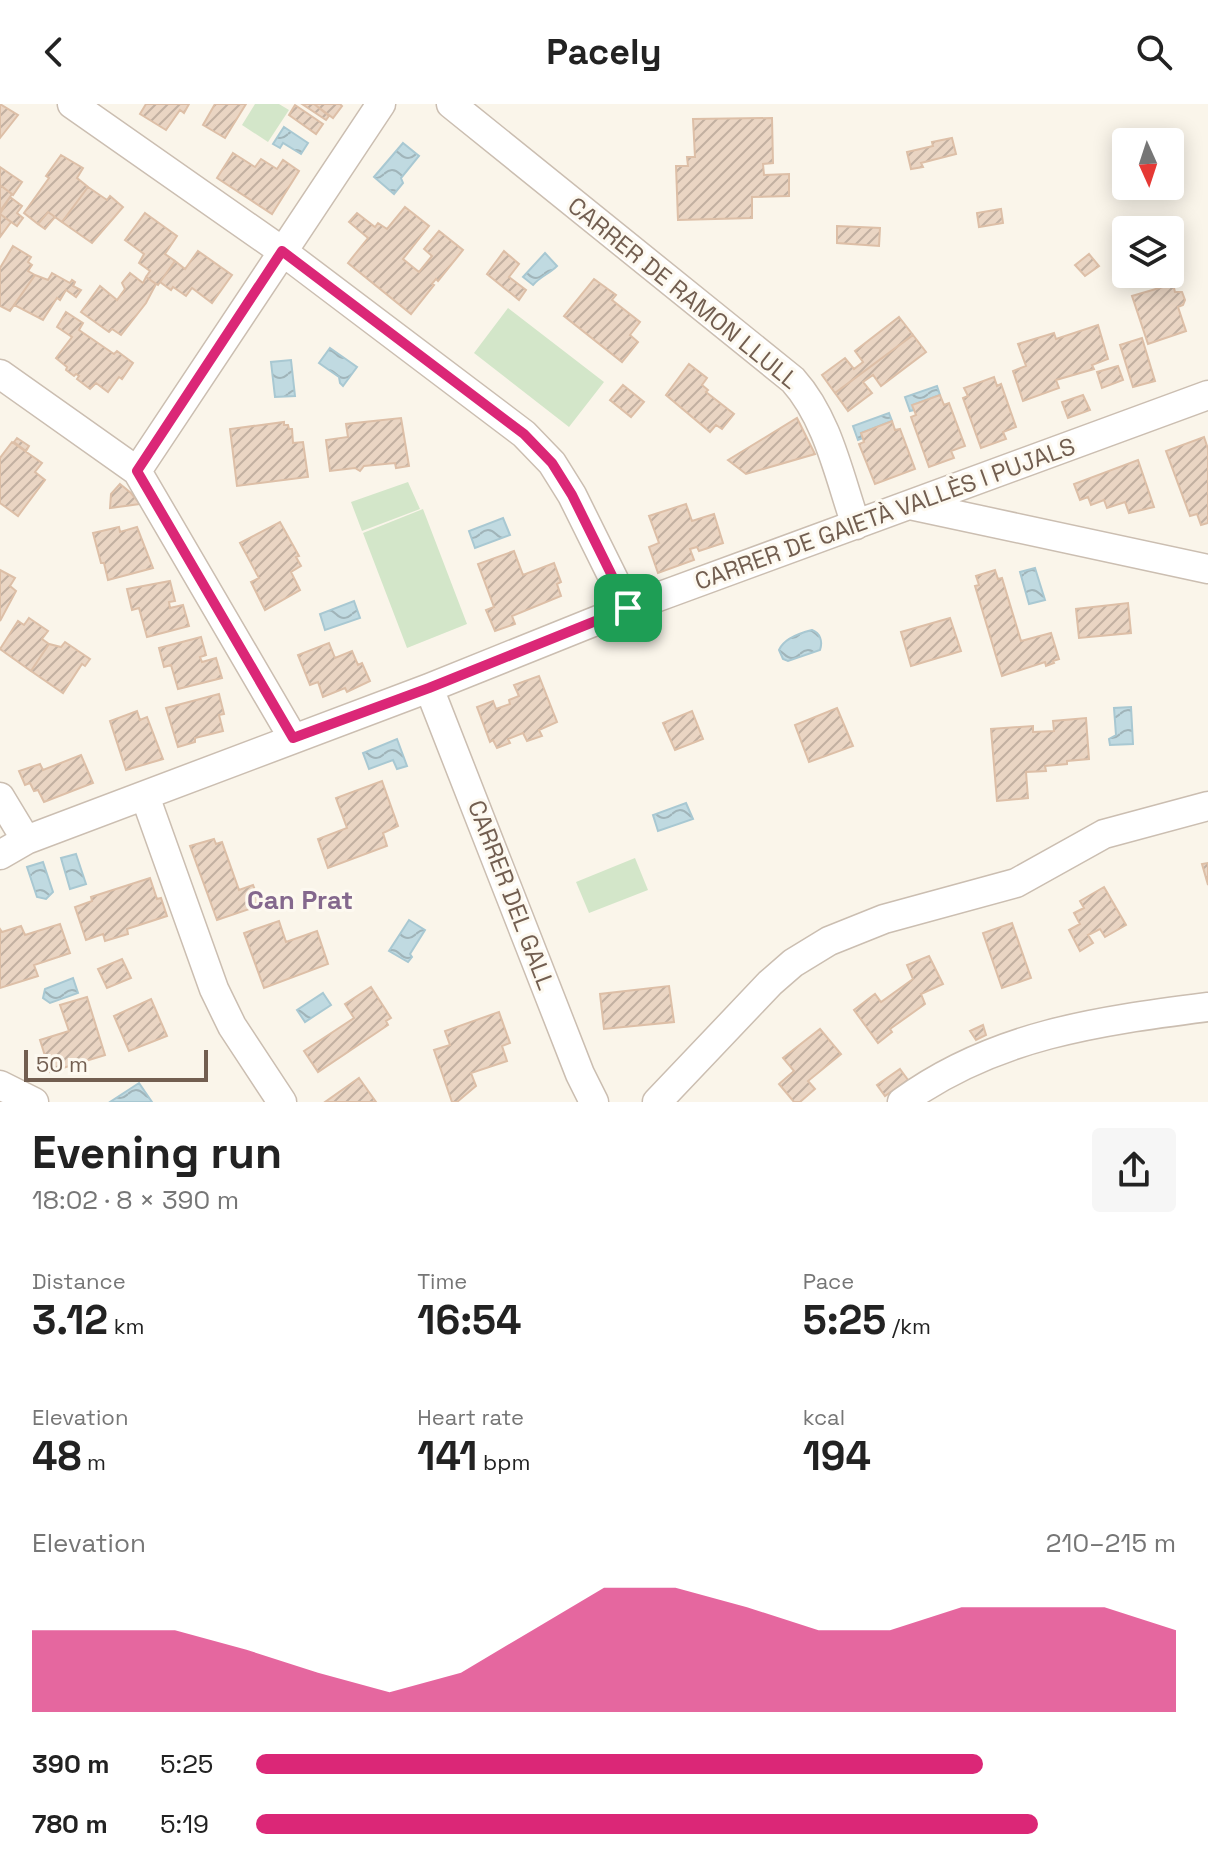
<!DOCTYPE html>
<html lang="en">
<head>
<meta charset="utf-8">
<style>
  :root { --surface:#fff; --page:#f6f6f6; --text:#222; --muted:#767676; --accent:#db2777 }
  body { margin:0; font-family:"Space Grotesk",sans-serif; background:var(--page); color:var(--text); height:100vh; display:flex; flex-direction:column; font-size:30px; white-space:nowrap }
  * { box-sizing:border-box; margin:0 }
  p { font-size:26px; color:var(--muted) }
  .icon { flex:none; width:44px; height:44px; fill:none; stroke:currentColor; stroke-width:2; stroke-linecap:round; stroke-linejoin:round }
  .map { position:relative; height:998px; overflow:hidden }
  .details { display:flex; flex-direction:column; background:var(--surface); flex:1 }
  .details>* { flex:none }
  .needle { width:52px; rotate:177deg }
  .tools { position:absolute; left:1112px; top:24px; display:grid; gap:16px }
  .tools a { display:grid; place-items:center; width:72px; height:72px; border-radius:8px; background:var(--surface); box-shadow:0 4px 20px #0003; font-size:40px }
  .scale { position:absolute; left:24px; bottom:20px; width:184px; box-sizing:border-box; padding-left:8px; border:4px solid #725e50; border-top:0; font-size:22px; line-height:28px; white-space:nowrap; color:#725e50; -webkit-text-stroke:6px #fdf9f0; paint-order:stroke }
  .pin { position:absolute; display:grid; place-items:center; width:68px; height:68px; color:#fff; margin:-34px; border-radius:16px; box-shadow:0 4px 12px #0006 }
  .round { display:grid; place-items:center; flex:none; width:84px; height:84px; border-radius:8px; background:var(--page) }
  .overview { display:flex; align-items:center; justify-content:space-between; height:136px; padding:0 32px }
  h1 { font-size:44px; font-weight:600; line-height:60px }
  .metrics { display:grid; grid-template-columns:repeat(3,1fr); gap:12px; height:136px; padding:8px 32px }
  .metrics div { display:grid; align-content:center }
  .metrics b { font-size:40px; font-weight:600 }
  .metrics small { font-size:22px; font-weight:400 }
  .metrics p { font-size:22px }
  .chart { height:224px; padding:16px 32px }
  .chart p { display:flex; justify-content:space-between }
  .chart svg { width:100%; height:144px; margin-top:8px; fill:var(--accent); opacity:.7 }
  ul { padding:0 32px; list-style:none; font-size:26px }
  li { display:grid; grid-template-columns:128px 96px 1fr; align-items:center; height:60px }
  li i { height:20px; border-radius:10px; background:var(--accent) }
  header { display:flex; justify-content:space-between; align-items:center; height:104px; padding:0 32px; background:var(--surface); font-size:36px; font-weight:600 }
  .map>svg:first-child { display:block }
</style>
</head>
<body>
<header><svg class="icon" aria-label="back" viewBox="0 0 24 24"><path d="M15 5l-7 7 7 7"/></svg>Pacely<svg class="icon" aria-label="search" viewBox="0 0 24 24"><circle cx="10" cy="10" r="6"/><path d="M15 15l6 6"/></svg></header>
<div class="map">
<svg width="1208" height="998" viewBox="0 0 1208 998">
  <defs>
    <pattern id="water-waves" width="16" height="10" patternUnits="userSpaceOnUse" patternTransform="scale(2)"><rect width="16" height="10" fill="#c0dae1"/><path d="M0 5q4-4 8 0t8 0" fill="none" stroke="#a0b4b9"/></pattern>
    <pattern id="building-hatch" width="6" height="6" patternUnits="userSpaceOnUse" patternTransform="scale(2)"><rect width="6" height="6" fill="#ead5c3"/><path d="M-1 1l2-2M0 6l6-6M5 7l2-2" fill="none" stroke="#c2b0a1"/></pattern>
  </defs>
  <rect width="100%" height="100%" fill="#faf5ea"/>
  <path fill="#d3e6c9" d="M 255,0 L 279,0 L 289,6 L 268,38 L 242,21 Z
    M 508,204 L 604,278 L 569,323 L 474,249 Z
    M 408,378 L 420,405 L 362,427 L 351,398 Z
    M 423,405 L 467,520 L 407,544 L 363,429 Z
    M 635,754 L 648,786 L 589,809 L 576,778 Z"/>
  <path fill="url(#water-waves)" stroke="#a8c8d2" stroke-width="2" d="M 284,23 L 308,39 L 301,50 L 283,39 L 280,44 L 273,40 Z
    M 403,39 L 419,52 L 401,74 L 403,79 L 394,90 L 374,73 Z
    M 545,149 L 557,162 C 549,170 541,172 533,181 L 523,173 Z
    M 330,244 L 357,263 L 343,282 L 340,279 L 339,273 L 319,259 Z
    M 291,256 L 295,292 L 275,293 L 271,258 Z
    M 937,282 L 940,291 L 913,301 L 914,306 L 910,307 L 905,293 Z
    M 889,309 L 892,317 L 861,329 L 863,334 L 858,336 L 853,322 Z
    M 503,414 L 510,431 L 475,444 L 469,427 Z
    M 1035,464 L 1045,496 L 1029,500 L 1020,468 Z
    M 354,497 L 360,514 L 325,526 L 320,510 Z
    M 812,526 C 820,529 823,537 820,546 L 788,557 L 783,555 L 779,546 C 784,534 800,529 812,526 Z
    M 1131,603 L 1133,640 L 1110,641 L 1109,635 L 1116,631 L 1114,604 Z
    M 397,635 L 407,662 L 397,665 L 393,656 L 369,665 L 363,649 Z
    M 686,699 L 693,715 L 658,727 L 653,711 Z
    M 76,750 L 86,780 L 70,785 L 61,754 Z
    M 43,758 L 53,788 L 46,795 L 37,793 L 27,763 Z
    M 409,816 L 425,826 L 410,850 L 412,853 L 408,858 L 389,847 Z
    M 73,874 L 78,889 L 50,899 L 43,894 L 45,885 Z
    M 323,889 L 331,901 L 305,918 L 297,906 Z
    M 139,979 L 152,998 L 110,998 Z"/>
  <path fill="url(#building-hatch)" stroke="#ddbfa7" stroke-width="2" d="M 0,0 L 18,11 L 0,34 Z
    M 146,0 L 189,0 L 184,9 L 180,6 L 166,26 L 140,10 Z
    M 215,0 L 246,0 L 225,34 L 203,21 Z
    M 302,0 L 314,0 L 329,12 L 326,16 Z
    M 314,0 L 340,0 L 342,2 L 333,14 Z
    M 295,1 L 323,20 L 316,30 L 289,11 Z
    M 772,14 L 773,59 L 763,60 L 764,71 L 789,70 L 789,92 L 752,93 L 752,114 L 678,116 L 676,62 L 688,62 L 687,53 L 695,53 L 693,15 Z
    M 952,34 L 956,50 L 921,59 L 923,63 L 911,65 L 907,48 L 933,42 L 932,38 Z
    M 233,49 L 255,63 L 261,55 L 277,65 L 283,56 L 299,67 L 272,110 L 217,74 Z
    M 61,51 L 83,64 L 77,74 L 88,83 L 62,118 L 48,108 L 38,120 L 24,109 L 49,74 L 46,72 Z
    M 0,63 L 22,78 L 13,91 L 0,81 Z
    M 0,81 L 12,90 L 0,107 Z
    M 88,83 L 107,96 L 110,92 L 123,103 L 92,139 L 62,118 Z
    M 10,93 L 22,102 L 17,109 L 23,114 L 17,122 L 0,110 Z
    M 405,103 L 429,122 L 403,155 L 419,168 L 432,152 L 424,145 L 439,127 L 463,146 L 438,177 L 436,175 L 432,180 L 434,181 L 411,210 L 348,159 L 368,134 L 349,118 L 357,109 L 375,123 L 378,119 L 387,125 Z
    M 1001,105 L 1003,119 L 979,123 L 977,109 Z
    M 48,108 L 55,113 L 45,125 L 38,120 Z
    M 145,109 L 177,132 L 165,150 L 175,157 L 158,181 L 146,173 L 150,167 L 139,159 L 144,150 L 125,136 Z
    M 0,110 L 11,118 L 0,133 Z
    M 837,122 L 880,124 L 879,142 L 837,139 Z
    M 13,142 L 31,153 L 28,158 L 32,161 L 28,167 L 35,171 L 10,207 L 0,202 L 0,164 Z
    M 198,147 L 232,171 L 212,199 L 192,184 L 186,192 L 173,183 L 171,186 L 160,178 L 175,157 L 185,165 Z
    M 504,147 L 519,160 L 509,173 L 526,186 L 519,196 L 487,170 Z
    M 1089,150 L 1099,162 L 1085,172 L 1075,161 Z
    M 52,169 L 70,179 L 72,176 L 75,178 L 73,182 L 81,186 L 76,193 L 66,186 L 60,196 L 57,194 L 43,216 L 14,201 L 35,171 L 48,176 Z
    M 130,169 L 143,179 L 146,173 L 156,180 L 146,199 L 121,231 L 112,225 L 109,228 L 81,208 L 100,182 L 117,196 L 125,185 L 122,179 Z
    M 594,175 L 616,191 L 612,196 L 640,218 L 630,231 L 638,238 L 622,258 L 564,212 Z
    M 1173,180 L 1175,188 L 1182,188 L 1185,196 L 1183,201 L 1178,203 L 1186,227 L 1148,240 L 1132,192 Z
    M 66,208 L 83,219 L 79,226 L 114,250 L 117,247 L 133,259 L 122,275 L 119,273 L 108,288 L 96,279 L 90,285 L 77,275 L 79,272 L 76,270 L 74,272 L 66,266 L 67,263 L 56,254 L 72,233 L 57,223 Z
    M 899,213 L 913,231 L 835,289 L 822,271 L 845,254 L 854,265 L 863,258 L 855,247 Z
    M 1098,221 L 1108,255 L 1092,261 L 1094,265 L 1056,276 L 1059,284 L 1023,297 L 1013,267 L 1026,262 L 1018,240 L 1054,229 L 1056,235 Z
    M 913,231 L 926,248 L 881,282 L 873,271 L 863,278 L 872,289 L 848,307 L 835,289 Z
    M 1142,234 L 1155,277 L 1133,283 L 1120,241 Z
    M 689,260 L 707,274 L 702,281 L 708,286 L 706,288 L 734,310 L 722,325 L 716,321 L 710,328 L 666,291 Z
    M 1118,262 L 1123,276 L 1102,284 L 1097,268 Z
    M 994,273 L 997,282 L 1001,280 L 1016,323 L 1003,328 L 1006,335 L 981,344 L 963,294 L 968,292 L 964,284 Z
    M 623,281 L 644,298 L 631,313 L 610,296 Z
    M 940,291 L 944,301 L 949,299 L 965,342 L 951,347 L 954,354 L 929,363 L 911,313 L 916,311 L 912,301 Z
    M 1083,291 L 1090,306 L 1068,314 L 1062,298 Z
    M 401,314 L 409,362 L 396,364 L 395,359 L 364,362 L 360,367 L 355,364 L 330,367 L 326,336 L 348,333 L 346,320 Z
    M 797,314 L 815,350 L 746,370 L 728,356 Z
    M 892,317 L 895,326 L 900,325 L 915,365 L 875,380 L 859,340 L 864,338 L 861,329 Z
    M 284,318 L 284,321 L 288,321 L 289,325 L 292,325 L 293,339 L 303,338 L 308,373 L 237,382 L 230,325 Z
    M 1204,333 L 1208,345 L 1208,419 L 1201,421 L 1197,410 L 1190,412 L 1166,347 Z
    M 17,334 L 29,342 L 26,347 L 14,338 Z
    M 12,338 L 42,359 L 35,368 L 45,376 L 18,412 L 0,399 L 0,354 Z
    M 1138,356 L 1154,403 L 1129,409 L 1125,398 L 1107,404 L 1104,396 L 1091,401 L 1088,393 L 1080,396 L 1074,380 Z
    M 120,380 L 131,389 L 140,400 L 110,404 L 111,390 Z
    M 686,400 L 692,417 L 714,410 L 723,439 L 699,447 L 697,443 L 690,445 L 694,456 L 658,469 L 649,443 L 659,439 L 649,412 Z
    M 280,418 L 299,452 L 296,453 L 301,462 L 291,468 L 300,486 L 265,506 L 251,478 L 259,474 L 240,439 Z
    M 119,423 L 120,428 L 137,423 L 153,464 L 108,476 L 104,459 L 101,459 L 93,429 Z
    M 514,447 L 523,471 L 554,459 L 561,478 L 557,480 L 561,492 L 512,512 L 515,520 L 495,527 L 486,506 L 494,503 L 478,460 Z
    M 0,466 L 15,474 L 10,482 L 16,487 L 0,517 Z
    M 995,466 L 998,475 L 1002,474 L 1021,537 L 1051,529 L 1059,555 L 1053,557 L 1054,559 L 1046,562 L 1045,558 L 1002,572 L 975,482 L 979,481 L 976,472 Z
    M 170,477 L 175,497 L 169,498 L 170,504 L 183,501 L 189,522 L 147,533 L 139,504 L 132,506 L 127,485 Z
    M 1128,499 L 1131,529 L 1079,534 L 1076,505 Z
    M 29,514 L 48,527 L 42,535 L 49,540 L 31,567 L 0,545 L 18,517 L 24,521 Z
    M 950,514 L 961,547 L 911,562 L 901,528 Z
    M 201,533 L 206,551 L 200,553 L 202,558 L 216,554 L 222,574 L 178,585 L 171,561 L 164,563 L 159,544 Z
    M 65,538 L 90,555 L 85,562 L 82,560 L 63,589 L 31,567 L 49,540 L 61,543 Z
    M 329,539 L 335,554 L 352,547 L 358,561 L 362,559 L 370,577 L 347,588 L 345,584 L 323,593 L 318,578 L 310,581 L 298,551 Z
    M 539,572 L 557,618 L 539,626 L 542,632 L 527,637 L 523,629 L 508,635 L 510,639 L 497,644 L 493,636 L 490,638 L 477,603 L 493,597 L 496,605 L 510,600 L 509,596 L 519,592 L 514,581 Z
    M 219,590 L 224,610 L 219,611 L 223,627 L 195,634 L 195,638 L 178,643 L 166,604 Z
    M 837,604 L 853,642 L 809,658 L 795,621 Z
    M 137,607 L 140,616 L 147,613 L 163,655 L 126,666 L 110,617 Z
    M 692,607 L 703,635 L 675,646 L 663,619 Z
    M 1086,614 L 1089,655 L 1067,657 L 1067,660 L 1045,662 L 1046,667 L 1026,668 L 1028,694 L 997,697 L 991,625 L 1033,622 L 1033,628 L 1054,627 L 1053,617 Z
    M 81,651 L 93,679 L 44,698 L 38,686 L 34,687 L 30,679 L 25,681 L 19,667 L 40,660 L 43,666 Z
    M 382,677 L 398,722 L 383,729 L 387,742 L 328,764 L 318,735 L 347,724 L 336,694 Z
    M 214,735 L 216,740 L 222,738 L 239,786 L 253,781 L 261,801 L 217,816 L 190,742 Z
    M 1208,759 L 1208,781 L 1202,760 Z
    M 150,774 L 157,795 L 161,794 L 167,812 L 127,825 L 128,830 L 105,837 L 103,830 L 86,836 L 75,803 L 92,797 L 91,793 Z
    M 1104,783 L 1126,821 L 1105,833 L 1100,825 L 1088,831 L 1093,839 L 1080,847 L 1069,826 L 1080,820 L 1074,809 L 1084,804 L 1080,797 Z
    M 279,817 L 286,838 L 317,827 L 328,860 L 264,884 L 244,829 Z
    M 1012,819 L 1031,874 L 1002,884 L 983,829 Z
    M 60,820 L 70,849 L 34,861 L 38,872 L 0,884 L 0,825 L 2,828 L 21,822 L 25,831 Z
    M 929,852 L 943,880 L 921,890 L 925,900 L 890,925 L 892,928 L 878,939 L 854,906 L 875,890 L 881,898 L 913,875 L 907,861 Z
    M 122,855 L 131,874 L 107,884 L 98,865 Z
    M 669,882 L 674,918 L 604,925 L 600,890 Z
    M 371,883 L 391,914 L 386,917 L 388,921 L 318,968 L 304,947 L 354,914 L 345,900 Z
    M 87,893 L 105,951 L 50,968 L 40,936 L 69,927 L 60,901 Z
    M 151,895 L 167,932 L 129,947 L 114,912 Z
    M 499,908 L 510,939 L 502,942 L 507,957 L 471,969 L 476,982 L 457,998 L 452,998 L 434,946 L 450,941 L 445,927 Z
    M 983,921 L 986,931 L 976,936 L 970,927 Z
    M 820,925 L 841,950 L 808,977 L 815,985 L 800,998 L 794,998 L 779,980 L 794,967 L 783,954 Z
    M 900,965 L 908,976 L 885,992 L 877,981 Z
    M 359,974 L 376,998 L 325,998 Z"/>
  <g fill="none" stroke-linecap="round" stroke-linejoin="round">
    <g stroke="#cbbeb1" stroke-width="31">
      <path id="street" d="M 72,0 L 282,147 L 524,330 L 552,359 L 572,391 L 628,504
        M 451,0 L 793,276 C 828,315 839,372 856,421
        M 0,270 L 137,367 L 293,634
        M 137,367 L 381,0
        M 910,401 L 1208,465
        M 429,584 L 580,970 L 594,998
        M 145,692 L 214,885 L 232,922 L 282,998
        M 0,693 L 26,736
        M 0,751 L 26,736 L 429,584 L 628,504 L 1208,291
        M 0,981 L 34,998
        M 657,998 L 770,879 L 793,859 L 829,837 L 884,815 L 1016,779 L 1104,730 L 1208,702
        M 902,998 C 994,931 1098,917 1208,903"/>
    </g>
    <use href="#street" stroke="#fff" stroke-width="28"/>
  </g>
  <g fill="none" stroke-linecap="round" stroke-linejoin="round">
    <g stroke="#fff" stroke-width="16">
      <path id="route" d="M 282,147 L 524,330 L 552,359 L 572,391 L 628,504 L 429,584 L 293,634 L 137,367 Z"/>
    </g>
    <use href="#route" stroke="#db2777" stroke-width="10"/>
  </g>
  <g text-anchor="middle" stroke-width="6" stroke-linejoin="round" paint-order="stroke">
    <g font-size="24" fill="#725e50" stroke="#fdf9f0">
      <text transform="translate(683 189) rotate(39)" y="8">CARRER DE RAMON LLULL</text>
      <text transform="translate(885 410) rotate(-20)" y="8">CARRER DE GAIETÀ VALLÈS I PUJALS</text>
      <text transform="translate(511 791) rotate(69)" y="8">CARRER DEL GALL</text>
    </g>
    <g font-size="26" font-weight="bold" fill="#84688d" stroke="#fdf9f0">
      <text x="300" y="805">Can Prat</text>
    </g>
  </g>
</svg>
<div class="tools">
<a><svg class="needle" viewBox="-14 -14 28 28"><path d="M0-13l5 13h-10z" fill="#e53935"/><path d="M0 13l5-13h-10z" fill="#767676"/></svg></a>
<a><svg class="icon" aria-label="layers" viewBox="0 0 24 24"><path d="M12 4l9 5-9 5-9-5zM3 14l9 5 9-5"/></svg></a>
</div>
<div class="scale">50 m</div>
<div class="pin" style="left:628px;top:504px;background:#1e9e55"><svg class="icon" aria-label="arrive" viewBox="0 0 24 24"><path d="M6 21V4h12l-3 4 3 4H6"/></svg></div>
</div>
<section class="details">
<div class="overview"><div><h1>Evening run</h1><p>18:02 · 8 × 390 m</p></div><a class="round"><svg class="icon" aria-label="share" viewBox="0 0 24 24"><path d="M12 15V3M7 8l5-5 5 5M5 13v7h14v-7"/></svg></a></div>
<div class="metrics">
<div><p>Distance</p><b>3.12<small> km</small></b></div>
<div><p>Time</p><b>16:54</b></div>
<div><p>Pace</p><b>5:25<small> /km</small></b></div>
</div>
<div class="metrics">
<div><p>Elevation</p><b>48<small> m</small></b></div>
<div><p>Heart rate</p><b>141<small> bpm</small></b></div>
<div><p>kcal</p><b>194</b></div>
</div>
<div class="chart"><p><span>Elevation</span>210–215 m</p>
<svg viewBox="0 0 160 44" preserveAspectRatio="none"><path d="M0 44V19L10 19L20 19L30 25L40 32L50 38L60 32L70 19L80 6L90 6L100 12L110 19L120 19L130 12L140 12L150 12L160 19V44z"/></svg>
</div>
<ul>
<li><b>390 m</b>5:25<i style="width:79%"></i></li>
<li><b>780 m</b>5:19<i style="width:85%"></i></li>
</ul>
</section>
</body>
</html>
